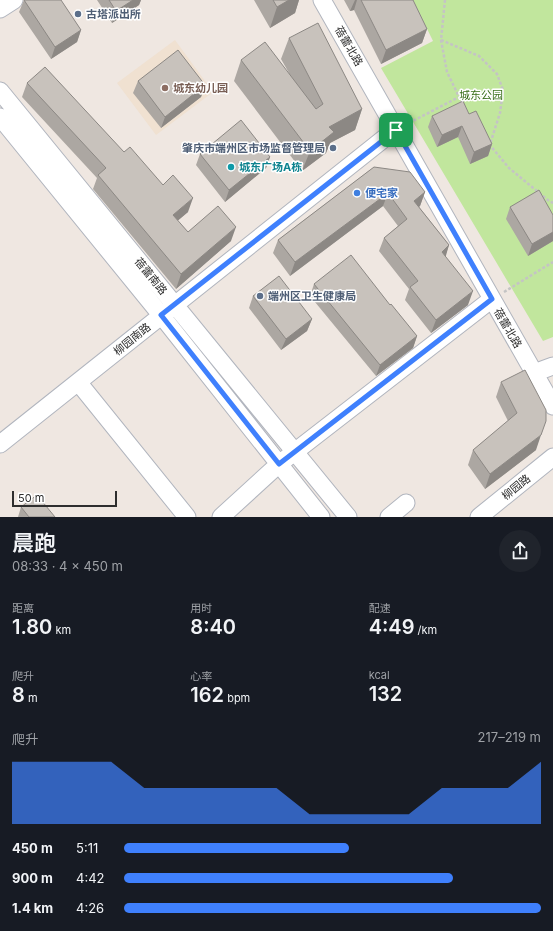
<!DOCTYPE html>
<html lang="zh">
<head>
<meta charset="utf-8">
<style>
  :root { --surface:#171b24; --page:#20242c; --text:#f1f3f6; --muted:#9ea1a6; --accent:#3f80fd }
  body { margin:0; font-family:Inter,"Noto Sans SC",sans-serif; background:var(--page); color:var(--text); height:100vh; display:flex; flex-direction:column; font-size:15px; white-space:nowrap }
  * { box-sizing:border-box; margin:0 }
  p { font-size:13px; color:var(--muted) }
  .icon { flex:none; width:22px; height:22px; fill:none; stroke:currentColor; stroke-width:2; stroke-linecap:round; stroke-linejoin:round }
  .map { position:relative; height:517px; overflow:hidden }
  .side { display:flex; flex-direction:column; background:var(--surface); flex:1 }
  .side>* { flex:none }
  .scale { position:absolute; left:12px; bottom:10px; width:105px; box-sizing:border-box; padding-left:4px; border:2px solid #2e2e2e; border-top:0; font-size:11px; line-height:14px; white-space:nowrap; color:#2e2e2e; -webkit-text-stroke:3px #fff; paint-order:stroke }
  .pin { position:absolute; display:grid; place-items:center; width:34px; height:34px; color:#fff; margin:-17px; border-radius:8px; box-shadow:0 2px 6px #0006 }
  .round { display:grid; place-items:center; flex:none; width:42px; height:42px; border-radius:21px; background:var(--page) }
  .overview { display:flex; align-items:center; justify-content:space-between; height:68px; padding:0 12px }
  h1 { font-size:22px; font-weight:600; line-height:30px }
  .stats { display:grid; grid-template-columns:repeat(3,1fr); gap:6px; height:68px; padding:4px 12px }
  .stats div { display:grid; align-content:center }
  .stats b { font-size:20px; font-weight:600 }
  .stats small { font-size:11px; font-weight:400 }
  .stats p { font-size:11px }
  .chart { height:112px; padding:8px 12px }
  .chart p { display:flex; justify-content:space-between }
  .chart svg { width:100%; height:72px; margin-top:4px; fill:var(--accent); opacity:.7 }
  ul { padding:0 12px; list-style:none; font-size:13px }
  li { display:grid; grid-template-columns:64px 48px 1fr; align-items:center; height:30px }
  li i { height:10px; border-radius:5px; background:var(--accent) }
  .map>svg:first-child { display:block }
</style>
</head>
<body>
<div class="map">
<svg width="553" height="517" viewBox="0 0 553 517">
  <rect width="100%" height="100%" fill="#efe7e1"/>
  <path fill="#f0e1d1" d="M 175,40 L 213,92 L 156,135 L 117,83 Z"/>
  <path fill="#c1e69d" d="M 413,0 L 553,0 L 553,337 L 543,341 L 381,68 L 433,41 Z"/>
  <g fill="none" stroke-linecap="round" stroke-linejoin="round">
    <g stroke="#b1b5be" stroke-width="19">
      <path id="minor" d="M 322,0 L 553,406
        M 0,9 L 14,0
        M 0,91 L 348,517
        M 0,117 L 161,315 L 321,517
        M 534,373 L 553,366
        M 78,382 L 187,517
        M 0,444 L 396,129
        M 221,517 L 279,464 L 492,299
        M 389,517 L 406,503
        M 479,517 L 553,457"/>
    </g>
    <path stroke="#c4c4c4" stroke-width="2.5" stroke-dasharray="3 2" stroke-linecap="butt" d="M 445,0 L 441,40 L 447,72 L 462,103
      M 441,40 L 479,56 L 497,74 L 503,90 L 500,113 L 490,144
      M 409,123 L 459,97
      M 489,144 L 509,168 L 549,201 L 553,203
      M 504,292 L 553,262"/>
    <use href="#minor" stroke="#fff" stroke-width="17"/>
  </g>
  <path fill="#aca7a2" d="M 24,0 L 81,30 L 77,42 L 51,59 L 19,12 Z
    M 97,0 L 141,0 L 139,5 L 112,23 Z
    M 254,0 L 299,0 L 295,13 L 270,28 Z
    M 344,0 L 413,0 L 427,29 L 422,43 L 381,64 L 354,10 L 350,11 Z
    M 289,38 L 362,109 L 355,130 L 330,143 L 326,153 L 302,171 L 234,81 L 241,60 L 289,73 L 281,59 Z
    M 138,81 L 205,85 L 201,97 L 161,128 L 133,93 Z
    M 27,83 L 124,152 L 163,185 L 188,212 L 177,221 L 188,232 L 231,241 L 176,289 L 93,189 L 97,178 L 22,97 Z
    M 469,114 L 492,144 L 488,156 L 470,164 L 458,137 L 437,147 L 428,127 L 432,116 Z
    M 200,154 L 270,157 L 266,168 L 225,202 L 196,165 Z
    M 374,167 L 425,192 L 420,206 L 419,207 L 449,245 L 445,256 L 468,305 L 431,333 L 405,300 L 409,289 L 379,251 L 384,238 L 398,226 L 383,206 L 290,276 L 273,253 L 278,240 Z
    M 510,207 L 553,215 L 553,241 L 528,256 L 506,219 Z
    M 314,284 L 390,305 L 417,336 L 413,348 L 376,376 L 310,296 Z
    M 253,296 L 312,319 L 307,331 L 281,350 L 249,308 Z
    M 501,382 L 536,450 L 485,489 L 468,465 L 473,450 L 508,421 L 496,397 Z
    M 21,507 L 55,517 L 18,517 Z"/>
  <path fill="#8c8884" d="M 133,0 L 141,0 L 139,5 L 112,23 L 116,11 Z
    M 289,0 L 299,0 L 295,13 L 270,28 L 277,7 Z
    M 355,0 L 357,0 L 354,10 L 350,11 Z
    M 427,29 L 422,43 L 381,64 L 386,50 Z
    M 81,30 L 77,42 L 51,59 L 55,47 Z
    M 205,85 L 201,97 L 161,128 L 165,117 Z
    M 362,109 L 355,130 L 330,143 L 326,153 L 302,171 L 310,151 L 329,127 Z
    M 462,126 L 458,137 L 437,147 L 442,135 Z
    M 492,144 L 488,156 L 470,164 L 474,152 Z
    M 270,157 L 266,168 L 225,202 L 229,190 Z
    M 425,192 L 420,206 L 409,214 L 414,201 Z
    M 388,193 L 383,206 L 290,276 L 295,262 Z
    M 193,198 L 188,212 L 168,229 L 173,215 Z
    M 236,227 L 231,241 L 176,289 L 181,274 Z
    M 553,232 L 553,241 L 528,256 L 532,244 Z
    M 449,245 L 445,259 L 442,252 Z
    M 473,291 L 468,305 L 431,333 L 436,320 Z
    M 312,319 L 307,331 L 281,350 L 286,339 Z
    M 417,336 L 413,348 L 376,376 L 380,365 Z
    M 541,435 L 536,450 L 485,489 L 490,474 Z"/>
  <path fill="#c8c2bc" stroke="#8c8884" d="M 24,0 L 61,0 L 81,30 L 55,47 Z
    M 109,0 L 133,0 L 116,11 Z
    M 273,0 L 289,0 L 277,7 Z
    M 361,0 L 413,0 L 427,29 L 386,50 Z
    M 318,23 L 362,109 L 329,127 L 334,132 L 310,151 L 241,60 L 265,42 L 316,109 L 323,104 L 289,38 Z
    M 178,50 L 205,85 L 165,117 L 138,81 Z
    M 45,67 L 124,152 L 130,147 L 163,185 L 173,175 L 193,198 L 173,215 L 188,232 L 218,206 L 236,227 L 181,274 L 98,175 L 106,168 L 27,83 Z
    M 463,101 L 469,114 L 476,111 L 492,144 L 474,152 L 462,126 L 442,135 L 432,116 Z
    M 241,120 L 270,157 L 229,190 L 200,154 Z
    M 374,167 L 410,172 L 425,192 L 414,201 L 449,245 L 442,252 L 473,291 L 436,320 L 410,287 L 418,281 L 384,238 L 407,219 L 388,193 L 295,262 L 278,240 Z
    M 539,190 L 553,215 L 553,232 L 532,244 L 510,207 Z
    M 351,255 L 390,305 L 391,304 L 417,336 L 380,365 L 314,284 Z
    M 279,276 L 312,319 L 286,339 L 253,296 Z
    M 525,370 L 546,410 L 546,421 L 541,435 L 490,474 L 473,450 L 517,413 L 501,382 Z
    M 37,495 L 55,517 L 29,517 L 21,507 Z"/>
  <g fill="none" stroke-linecap="round" stroke-linejoin="round">
    <g stroke="#fff" stroke-width="8">
      <path id="route" d="M 396,130 L 492,299 L 279,464 L 161,315 Z"/>
    </g>
    <use href="#route" stroke="#3f80fd" stroke-width="5"/>
  </g>
  <g fill="#5c6f8a" stroke="#fff" stroke-width="1.5">
    <circle cx="78" cy="14" r="4"/>
    <circle cx="333" cy="148" r="4"/>
    <circle cx="260" cy="296" r="4"/>
  </g>
  <circle fill="#8d6e63" stroke="#fff" stroke-width="1.5" cx="165" cy="88" r="4"/>
  <circle fill="#0f9aa8" stroke="#fff" stroke-width="1.5" cx="231" cy="167" r="4"/>
  <circle fill="#3f7fe0" stroke="#fff" stroke-width="1.5" cx="357" cy="193" r="4"/>
  <g text-anchor="middle" stroke-width="3" stroke-linejoin="round" paint-order="stroke">
    <g font-size="11" font-weight="bold" fill="#4e5e75" stroke="#fff" text-anchor="start">
      <text x="86" y="18">古塔派出所</text>
      <text x="325" y="152" text-anchor="end">肇庆市端州区市场监督管理局</text>
      <text x="268" y="300">端州区卫生健康局</text>
    </g>
    <g font-size="11" fill="#2e2e2e" stroke="#fff">
      <text transform="translate(349 46) rotate(60)" y="4">蓓蕾北路</text>
      <text transform="translate(151 276) rotate(51)" y="4">蓓蕾南路</text>
      <text transform="translate(508 328) rotate(60)" y="4">蓓蕾北路</text>
      <text transform="translate(132 339) rotate(-39)" y="4">柳园南路</text>
      <text transform="translate(516 487) rotate(-39)" y="4">柳园路</text>
    </g>
    <g font-size="11" font-weight="bold" fill="#785e54" stroke="#fff" text-anchor="start">
      <text x="173" y="92">城东幼儿园</text>
    </g>
    <g font-size="11" fill="#396f1a" stroke="#fff">
      <text x="481" y="99">城东公园</text>
    </g>
    <g font-size="11" font-weight="bold" fill="#0d838f" stroke="#fff" text-anchor="start">
      <text x="239" y="171">城东广场A栋</text>
    </g>
    <g font-size="11" font-weight="bold" fill="#366cbe" stroke="#fff" text-anchor="start">
      <text x="365" y="197">便宅家</text>
    </g>
  </g>
</svg>
<div class="scale">50 m</div>
<div class="pin" style="left:396px;top:130px;background:#1e9e55"><svg class="icon" aria-label="arrive" viewBox="0 0 24 24"><path d="M6 21V4h12l-3 4 3 4H6"/></svg></div>
</div>
<section class="side">
<div class="overview"><div><h1>晨跑</h1><p>08:33 · 4 × 450 m</p></div><a class="round"><svg class="icon" aria-label="share" viewBox="0 0 24 24"><path d="M12 15V3M7 8l5-5 5 5M5 13v7h14v-7"/></svg></a></div>
<div class="stats">
<div><p>距离</p><b>1.80<small> km</small></b></div>
<div><p>用时</p><b>8:40</b></div>
<div><p>配速</p><b>4:49<small> /km</small></b></div>
</div>
<div class="stats">
<div><p>爬升</p><b>8<small> m</small></b></div>
<div><p>心率</p><b>162<small> bpm</small></b></div>
<div><p>kcal</p><b>132</b></div>
</div>
<div class="chart"><p><span>爬升</span>217–219 m</p>
<svg viewBox="0 0 160 44" preserveAspectRatio="none"><path d="M0 44V6L10 6L20 6L30 6L40 22L50 22L60 22L70 22L80 22L90 38L100 38L110 38L120 38L130 22L140 22L150 22L160 6V44z"/></svg>
</div>
<ul>
<li><b>450 m</b>5:11<i style="width:54%"></i></li>
<li><b>900 m</b>4:42<i style="width:79%"></i></li>
<li><b>1.4 km</b>4:26<i style="width:100%"></i></li>
</ul>
</section>
</body>
</html>
